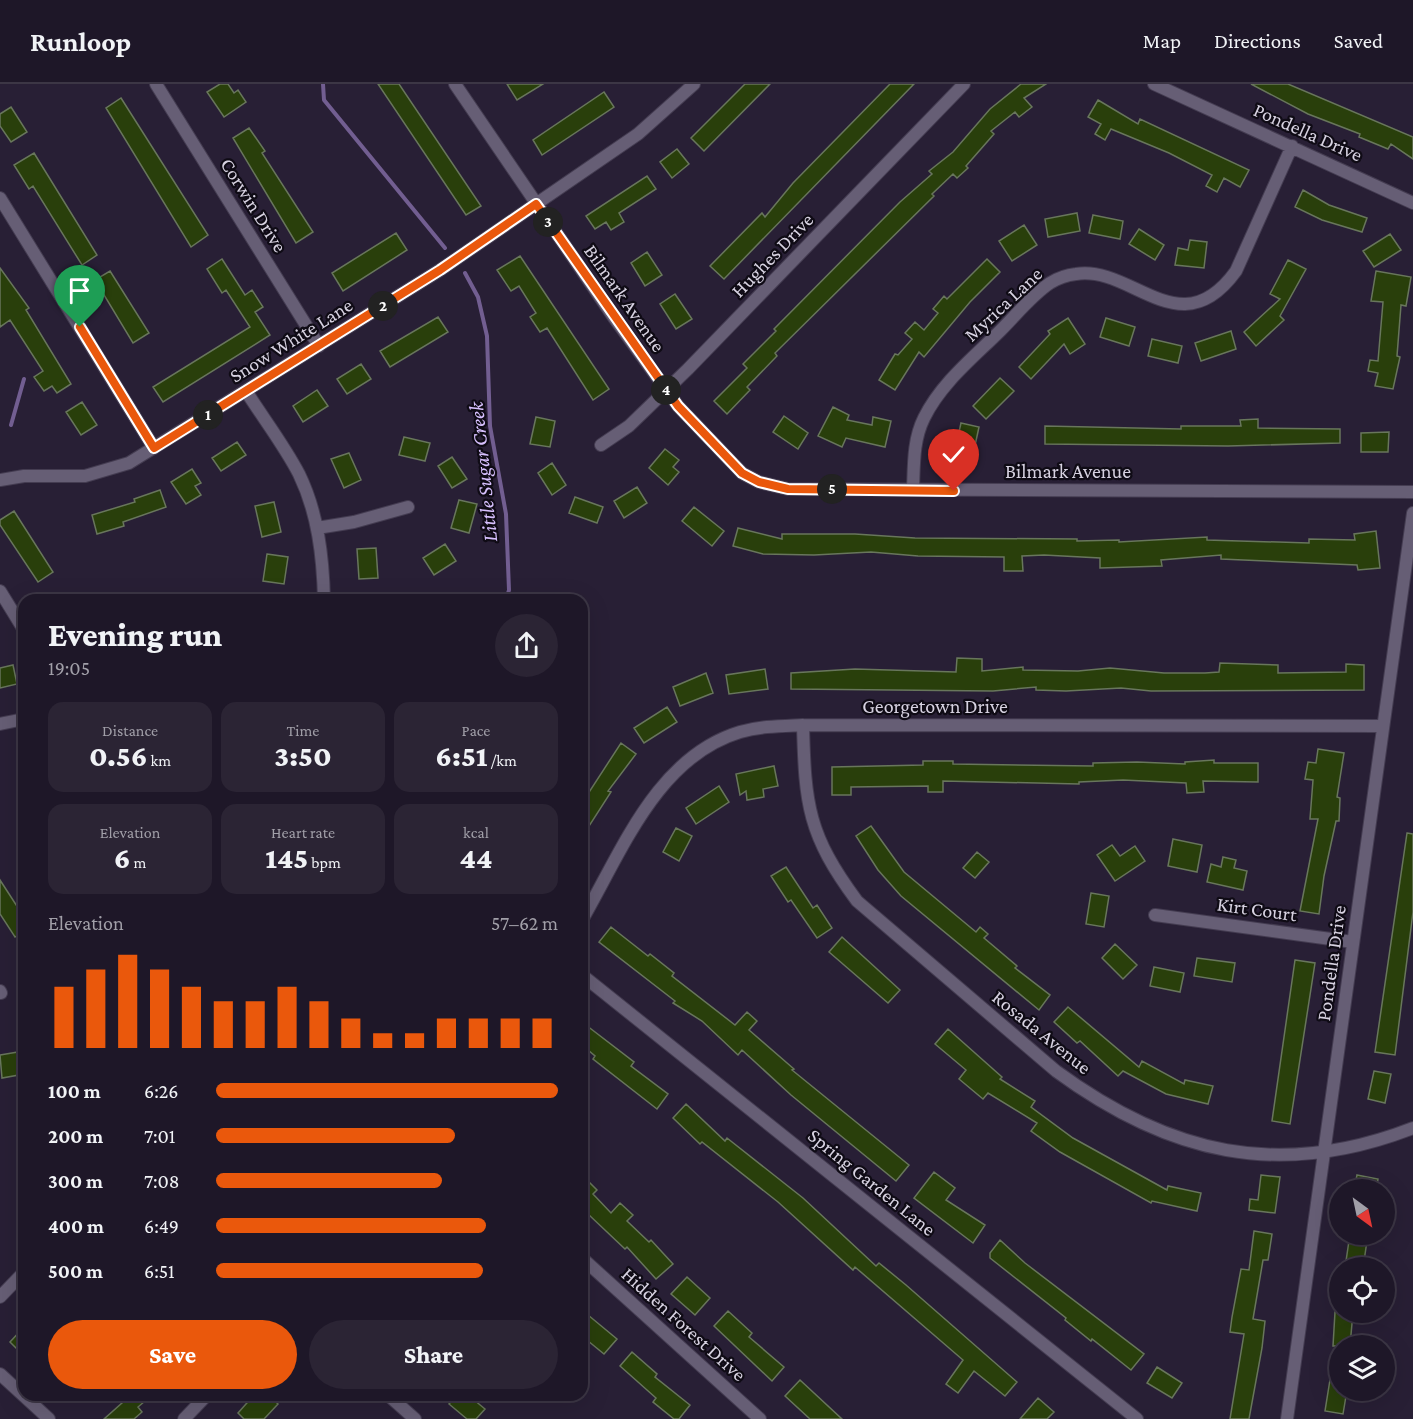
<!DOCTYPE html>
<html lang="en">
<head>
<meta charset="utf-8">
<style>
  :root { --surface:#1e1728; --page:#2b2434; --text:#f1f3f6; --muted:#a19fa8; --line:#3c3645; --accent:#ea580c }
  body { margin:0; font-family:"Crimson Pro",serif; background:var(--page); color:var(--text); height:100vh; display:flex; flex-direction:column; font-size:22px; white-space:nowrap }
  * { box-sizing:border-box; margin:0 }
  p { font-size:20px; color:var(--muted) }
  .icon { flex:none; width:33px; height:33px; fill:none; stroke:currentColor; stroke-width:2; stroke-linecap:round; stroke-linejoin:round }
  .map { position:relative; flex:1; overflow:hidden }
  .drawer { position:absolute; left:18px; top:510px; width:570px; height:807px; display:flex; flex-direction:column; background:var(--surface); border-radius:18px; box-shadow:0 6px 24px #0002,0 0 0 2px var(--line) }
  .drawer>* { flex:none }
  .needle { width:39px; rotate:147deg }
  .tools { position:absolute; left:1329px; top:1095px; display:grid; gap:12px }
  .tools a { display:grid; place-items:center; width:66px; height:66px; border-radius:50%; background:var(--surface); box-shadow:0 6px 24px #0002,0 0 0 2px var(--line); font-size:30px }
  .pin { position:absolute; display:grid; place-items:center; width:51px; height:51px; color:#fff; margin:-62px -26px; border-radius:50% 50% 50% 0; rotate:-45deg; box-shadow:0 0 6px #0007 }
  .pin .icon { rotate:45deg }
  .km { position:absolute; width:30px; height:30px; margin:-15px; border-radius:50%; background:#222; color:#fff; font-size:16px; line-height:30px; text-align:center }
  .round { display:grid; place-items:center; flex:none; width:63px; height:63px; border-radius:32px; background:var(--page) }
  .headline { display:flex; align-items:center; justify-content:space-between; height:102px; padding:0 30px }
  h1 { font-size:33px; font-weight:800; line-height:45px }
  .metrics { display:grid; grid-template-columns:repeat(3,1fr); gap:9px; height:102px; padding:6px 30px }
  .metrics div { display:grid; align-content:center; border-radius:15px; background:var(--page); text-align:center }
  .metrics b { font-size:30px; font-weight:800 }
  .metrics small { font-size:16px; font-weight:400 }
  .metrics p { font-size:16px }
  .chart { height:168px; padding:12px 30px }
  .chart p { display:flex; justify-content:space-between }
  .chart svg { width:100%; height:108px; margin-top:6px; stroke:var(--accent); stroke-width:6 }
  .primary-button { display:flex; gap:12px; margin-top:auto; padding:12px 30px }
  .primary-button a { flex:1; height:69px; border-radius:36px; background:var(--accent); color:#fff; font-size:24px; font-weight:800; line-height:69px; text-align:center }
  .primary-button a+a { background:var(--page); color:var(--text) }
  ul { padding:0 30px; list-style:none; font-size:20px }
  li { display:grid; grid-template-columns:96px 72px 1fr; align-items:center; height:45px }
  li i { height:15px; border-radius:8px; background:var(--accent) }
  header { display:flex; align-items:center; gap:36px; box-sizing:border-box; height:84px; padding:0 30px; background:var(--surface); border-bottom:2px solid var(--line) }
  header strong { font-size:28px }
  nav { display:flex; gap:33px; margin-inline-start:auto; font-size:21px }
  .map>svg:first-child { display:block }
</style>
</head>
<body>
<header>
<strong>Runloop</strong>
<nav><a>Map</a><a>Directions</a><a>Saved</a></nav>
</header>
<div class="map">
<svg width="1413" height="1335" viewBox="0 0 1413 1335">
  <rect width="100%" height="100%" fill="#281f35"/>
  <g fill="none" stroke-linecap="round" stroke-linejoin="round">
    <path stroke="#725e91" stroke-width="4" d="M 323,0 L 324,16 L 445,164
      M 465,189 L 478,213 L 487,252 L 490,342 L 506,430 L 509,506 L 506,516
      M 11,341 L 24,295"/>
  </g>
  <path fill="#293f0b" stroke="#68765c" stroke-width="1.5" d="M 220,0 L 228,0 L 234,9 L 238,6 L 246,18 L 224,33 L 207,8 Z
    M 378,0 L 399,0 L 481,122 L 466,131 Z
    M 507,0 L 543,0 L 517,16 Z
    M 745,0 L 770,0 L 704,67 L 691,54 Z
    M 890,0 L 914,0 L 724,195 L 710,182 L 762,129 L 765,133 L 793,99 Z
    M 1021,0 L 1046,0 L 1024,14 L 1032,23 L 1019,33 L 1015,28 L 991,47 L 994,50 L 966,82 L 968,84 L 957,94 L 953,90 L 932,110 L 934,112 L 775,269 L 777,272 L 747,303 L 750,306 L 727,330 L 714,317 L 747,284 L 743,280 L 776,247 L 774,245 L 900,118 L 932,90 L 929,87 L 953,68 L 990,25 Z
    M 1251,0 L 1288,0 L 1413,53 L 1413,75 L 1391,60 L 1388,65 L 1359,53 L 1360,50 L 1308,30 Z
    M 604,8 L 614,23 L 542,71 L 533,56 Z
    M 121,14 L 208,151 L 191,163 L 106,24 Z
    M 1098,16 L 1138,40 L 1140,35 L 1249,86 L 1240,103 L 1224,94 L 1217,108 L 1206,102 L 1212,91 L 1169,69 L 1111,45 L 1105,56 L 1095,50 L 1101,40 L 1088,33 Z
    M 11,23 L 27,48 L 11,58 L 0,42 L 0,30 Z
    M 249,44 L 265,67 L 262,69 L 313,148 L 296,159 L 233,54 Z
    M 677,65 L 689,80 L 672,94 L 660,78 Z
    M 34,69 L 97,171 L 82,181 L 33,102 L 29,105 L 14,81 Z
    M 647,92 L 656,105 L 619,129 L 624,138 L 611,146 L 606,138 L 595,145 L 586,132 Z
    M 1303,106 L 1329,121 L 1367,134 L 1362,148 L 1322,136 L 1295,123 Z
    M 1077,129 L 1080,147 L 1048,153 L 1045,135 Z
    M 1093,131 L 1123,137 L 1120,155 L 1089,149 Z
    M 1024,141 L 1037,161 L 1012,177 L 999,157 Z
    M 1139,145 L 1164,161 L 1155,176 L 1129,160 Z
    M 396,149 L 407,166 L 343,207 L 332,189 Z
    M 1390,150 L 1401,166 L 1374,183 L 1363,167 Z
    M 1190,156 L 1207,158 L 1204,184 L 1175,181 L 1178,164 L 1188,166 Z
    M 647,168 L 662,191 L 645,202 L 631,179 Z
    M 520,172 L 609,305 L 593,316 L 547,244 L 540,248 L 530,233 L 536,229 L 519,202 L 511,207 L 497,186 Z
    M 222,175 L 245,211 L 252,206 L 263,223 L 255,228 L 270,251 L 163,318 L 153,303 L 250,243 L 226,206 L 222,209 L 207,185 Z
    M 987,175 L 1000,188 L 970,218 L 924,273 L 919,268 L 895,306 L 879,296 L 895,270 L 898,271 L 912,255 L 905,249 L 915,238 L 924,246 L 938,229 L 933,225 L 944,212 L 947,215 Z
    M 1288,176 L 1306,185 L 1280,232 L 1284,236 L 1256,262 L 1244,248 L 1280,215 L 1270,210 Z
    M 0,184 L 29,224 L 26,226 L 71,300 L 57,309 L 52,302 L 44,307 L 34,293 L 43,287 L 10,236 L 0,243 Z
    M 110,187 L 149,249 L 133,259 L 95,196 Z
    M 1376,187 L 1411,193 L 1406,222 L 1401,221 L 1397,272 L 1400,273 L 1393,305 L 1375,302 L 1378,289 L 1368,287 L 1370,276 L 1378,277 L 1383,218 L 1371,217 Z
    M 675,210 L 692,235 L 676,245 L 660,220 Z
    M 438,233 L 448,248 L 390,283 L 380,267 Z
    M 1068,234 L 1085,260 L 1070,270 L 1064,260 L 1031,295 L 1019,283 L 1050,250 L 1048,247 Z
    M 1106,234 L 1135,243 L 1129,262 L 1100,253 Z
    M 1231,247 L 1236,265 L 1201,277 L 1195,259 Z
    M 1152,255 L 1182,262 L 1178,279 L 1148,272 Z
    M 361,280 L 371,295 L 347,310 L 337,295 Z
    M 1000,294 L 1014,307 L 986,335 L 973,322 Z
    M 317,306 L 328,322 L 303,338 L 293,322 Z
    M 82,318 L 97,341 L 81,351 L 66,328 Z
    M 833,323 L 849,331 L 847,336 L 872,341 L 873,333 L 891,337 L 885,363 L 846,354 L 842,363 L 818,352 Z
    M 784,332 L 808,349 L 798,365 L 773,348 Z
    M 536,333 L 555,337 L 550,363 L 530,360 Z
    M 1258,335 L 1258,344 L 1340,345 L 1340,359 L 1228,362 L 1045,360 L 1045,342 L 1181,345 L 1181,342 L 1241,342 L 1240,336 Z
    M 961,339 L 979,343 L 971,380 L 953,376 Z
    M 1389,348 L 1388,368 L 1361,368 L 1361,349 Z
    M 404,353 L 430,359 L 425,377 L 399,371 Z
    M 237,358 L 246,371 L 221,387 L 212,374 Z
    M 665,365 L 679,376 L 673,383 L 679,388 L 668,401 L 649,384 Z
    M 349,369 L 361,396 L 344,404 L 331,375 Z
    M 452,373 L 467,395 L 452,404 L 438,382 Z
    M 552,379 L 566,401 L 552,411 L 538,389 Z
    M 192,385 L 201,399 L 195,402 L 201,411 L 186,420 L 171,398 Z
    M 637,403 L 647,419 L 624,434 L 614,417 Z
    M 160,406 L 166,423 L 123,438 L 124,442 L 97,450 L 92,431 L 135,418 L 134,415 Z
    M 575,413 L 603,423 L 597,439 L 569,429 Z
    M 459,416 L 477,420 L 469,449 L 451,444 Z
    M 274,418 L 281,448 L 262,453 L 255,422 Z
    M 694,423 L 724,447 L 712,462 L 682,437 Z
    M 14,427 L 53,488 L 38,498 L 0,441 L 0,436 Z
    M 738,444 L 782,455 L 782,450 L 855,450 L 915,454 L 1077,455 L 1077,457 L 1119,456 L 1119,458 L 1207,453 L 1207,456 L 1309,459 L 1309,455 L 1355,456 L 1354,450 L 1376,447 L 1380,484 L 1358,486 L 1357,481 L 1221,475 L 1221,471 L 1161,476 L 1162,482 L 1100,484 L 1100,474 L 1044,471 L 1022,472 L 1023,487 L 1004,487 L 1004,473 L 918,472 L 871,468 L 814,471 L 763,470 L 733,462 Z
    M 445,460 L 456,477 L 434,491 L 423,474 Z
    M 376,464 L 378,494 L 359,495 L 357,465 Z
    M 267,470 L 288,473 L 284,500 L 263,497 Z
    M 957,574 L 982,575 L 982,587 L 1023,583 L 1023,586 L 1078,587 L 1110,584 L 1164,589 L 1205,589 L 1219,588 L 1220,579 L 1278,581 L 1278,589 L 1346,588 L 1346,580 L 1364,581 L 1364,606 L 1151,607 L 1121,604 L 1066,607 L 1036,606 L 1036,603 L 993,607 L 791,605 L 791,589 L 855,585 L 956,588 Z
    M 13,581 L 17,600 L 0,604 L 0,584 Z
    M 765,585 L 768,605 L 729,610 L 726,591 Z
    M 706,589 L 713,609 L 680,622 L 673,603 Z
    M 667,623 L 677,638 L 644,659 L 634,644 Z
    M 621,659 L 636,670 L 608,707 L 611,708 L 582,753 L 582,719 Z
    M 1318,665 L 1344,669 L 1337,713 L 1340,714 L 1339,737 L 1336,737 L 1324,792 L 1319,830 L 1300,827 L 1318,735 L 1310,735 L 1313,696 L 1305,695 L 1308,678 L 1316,679 Z
    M 1214,676 L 1214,679 L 1258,679 L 1258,698 L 1203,697 L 1204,708 L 1187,709 L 1186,699 L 1123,696 L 1079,698 L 1079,700 L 943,697 L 943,708 L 928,708 L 928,702 L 851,703 L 851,711 L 832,711 L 832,683 L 923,681 L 923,677 L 953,677 L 953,680 L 1093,682 L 1093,679 L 1137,678 L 1185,680 L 1185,678 Z
    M 774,682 L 778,702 L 763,705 L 764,713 L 747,716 L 746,707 L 740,711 L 736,690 Z
    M 719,702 L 729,718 L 696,740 L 686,724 Z
    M 871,742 L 904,788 L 976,848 L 980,843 L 988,850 L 984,854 L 1017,882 L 1015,884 L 1050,911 L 1039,926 L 901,812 L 878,786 L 856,752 Z
    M 676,744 L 692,752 L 679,777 L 663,768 Z
    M 1407,749 L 1413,750 L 1413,828 L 1395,971 L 1375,968 Z
    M 1173,755 L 1202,761 L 1197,788 L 1168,782 Z
    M 1112,761 L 1120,772 L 1135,762 L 1145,777 L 1115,797 L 1097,771 Z
    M 977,768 L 989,778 L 975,794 L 963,784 Z
    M 1223,773 L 1236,776 L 1234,784 L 1247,787 L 1243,806 L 1207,798 L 1211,780 L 1221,783 Z
    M 786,783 L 813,824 L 817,821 L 832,844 L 817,854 L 791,816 L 788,818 L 771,792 Z
    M 0,796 L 24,833 L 24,847 L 15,853 L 0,830 Z
    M 1091,809 L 1109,812 L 1104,843 L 1086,840 Z
    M 611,843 L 648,872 L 650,870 L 674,889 L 672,892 L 735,941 L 747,928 L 757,937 L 749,946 L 794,985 L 792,986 L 909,1081 L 896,1097 L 791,1011 L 742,966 L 738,971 L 702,937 L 673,919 L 675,917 L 599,858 Z
    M 842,853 L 900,906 L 888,919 L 829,868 Z
    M 1115,860 L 1137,881 L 1123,895 L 1102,874 Z
    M 1197,874 L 1235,879 L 1232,898 L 1194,892 Z
    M 1295,876 L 1315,879 L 1290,1040 L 1272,1037 Z
    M 1154,883 L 1184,889 L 1180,908 L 1150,902 Z
    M 1068,923 L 1139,983 L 1142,977 L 1184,1000 L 1185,996 L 1213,1002 L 1208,1020 L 1166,1010 L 1123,987 L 1118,992 L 1080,957 L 1077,959 L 1054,938 Z
    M 582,938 L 634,978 L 631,982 L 668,1010 L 657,1025 L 593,975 L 595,972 L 582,961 Z
    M 948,945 L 1002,993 L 1000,995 L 1035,1017 L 1031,1023 L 1073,1054 L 1167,1106 L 1168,1102 L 1201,1109 L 1197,1127 L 1152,1117 L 1151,1119 L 1060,1068 L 1031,1047 L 1037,1039 L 988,1009 L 983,1015 L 959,995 L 966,986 L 935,960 Z
    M 24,967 L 24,990 L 2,994 L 0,971 Z
    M 1374,987 L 1391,990 L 1385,1019 L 1368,1015 Z
    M 686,1020 L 725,1057 L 727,1054 L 803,1114 L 876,1182 L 879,1179 L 906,1201 L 1017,1298 L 1005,1312 L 974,1287 L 958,1309 L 946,1300 L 963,1276 L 855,1183 L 853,1186 L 778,1118 L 702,1058 L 700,1060 L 673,1034 Z
    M 934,1088 L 955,1104 L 946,1116 L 985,1141 L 973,1159 L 914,1114 Z
    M 582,1091 L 597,1106 L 593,1110 L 611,1129 L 620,1119 L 633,1131 L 627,1137 L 649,1158 L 651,1156 L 673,1180 L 656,1195 L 627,1163 L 625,1165 L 588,1130 L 582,1136 Z
    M 1261,1091 L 1280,1093 L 1275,1129 L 1249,1126 L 1250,1115 L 1258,1116 Z
    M 1357,1091 L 1378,1095 L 1376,1106 L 1354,1106 Z
    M 1254,1147 L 1272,1150 L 1268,1176 L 1263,1176 L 1253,1235 L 1265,1237 L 1262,1264 L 1249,1335 L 1230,1335 L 1244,1250 L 1230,1248 L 1232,1233 L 1241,1185 L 1249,1186 Z
    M 1350,1150 L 1368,1150 L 1363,1184 L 1345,1184 Z
    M 1000,1156 L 1025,1179 L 1144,1270 L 1131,1286 L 1092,1255 L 1091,1257 L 1065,1236 L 1066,1234 L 990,1174 L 990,1169 Z
    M 687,1193 L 710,1214 L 695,1231 L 671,1210 Z
    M 582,1226 L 617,1255 L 604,1270 L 582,1252 Z
    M 728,1227 L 752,1249 L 749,1253 L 784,1283 L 772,1297 L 714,1242 Z
    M 1335,1228 L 1353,1228 L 1350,1262 L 1333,1262 Z
    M 24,1243 L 24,1272 L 10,1258 Z
    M 632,1268 L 657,1290 L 655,1293 L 690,1321 L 679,1335 L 674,1335 L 653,1318 L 656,1314 L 620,1282 Z
    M 1333,1277 L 1340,1278 L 1340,1306 L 1347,1306 L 1343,1330 L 1325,1327 Z
    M 1157,1283 L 1182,1299 L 1172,1314 L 1147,1299 Z
    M 800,1296 L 842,1335 L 810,1335 L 785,1312 Z
    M 131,1311 L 152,1311 L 138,1323 L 142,1328 L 134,1335 L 104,1335 Z
    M 254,1311 L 269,1311 L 278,1320 L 264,1335 L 244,1335 L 238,1329 Z
    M 457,1311 L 468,1311 L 485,1325 L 476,1335 L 467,1335 L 449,1320 Z
    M 1038,1314 L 1054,1328 L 1047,1335 L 1020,1335 Z"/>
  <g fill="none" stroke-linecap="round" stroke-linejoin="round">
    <g stroke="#443c51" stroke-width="14">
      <path id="minor" d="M 156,0 L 319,262
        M 455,0 L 615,235 L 678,322 L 742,389 L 759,398 L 788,405 L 1413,408
        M 1154,0 L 1413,119
        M 0,114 L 154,364
        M 246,307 C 263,334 284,361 299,390 C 318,429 323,473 324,516
        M 601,361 L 629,342 L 688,285 L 964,0
        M 0,396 L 24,392 L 85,392 L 129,379 L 440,186 L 638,50 L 694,0
        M 913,405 C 914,381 913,356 924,334 C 941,299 974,273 1001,246 C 1017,230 1032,211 1050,199 C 1058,194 1067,191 1076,190 C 1133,181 1180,264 1236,187 L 1292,62
        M 317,444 L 354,438 L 408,423
        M 0,507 L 24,546
        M 0,640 L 24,635
        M 803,641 C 805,721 808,751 857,817 L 1056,987 C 1169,1070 1279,1096 1413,1044
        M 1155,831 L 1353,858
        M 582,836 C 622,767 657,673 740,648 C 761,642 782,642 803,641 L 1383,642
        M 582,891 L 1137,1335
        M 0,907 L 1,909
        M 582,1174 L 760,1335
        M 0,1213 L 24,1188
        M 0,1290 L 49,1335
        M 388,1311 L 415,1335
        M 184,1335 L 207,1311
        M 1287,1335 L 1413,429"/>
    </g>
    <use href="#minor" stroke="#665e75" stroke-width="12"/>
  </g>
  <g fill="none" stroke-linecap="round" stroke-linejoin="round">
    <g stroke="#fff" stroke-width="12">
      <path id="route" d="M 80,243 L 154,364 L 440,186 L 536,120 L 678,322 L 742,389 L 759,398 L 788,405 L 954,407"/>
    </g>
    <use href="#route" stroke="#ea580c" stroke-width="8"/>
  </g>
  <g text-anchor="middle" stroke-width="4.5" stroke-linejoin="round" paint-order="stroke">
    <g font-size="20" fill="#d7d2e1" stroke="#0f0b15">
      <text transform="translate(1308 48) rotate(24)" y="7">Pondella Drive</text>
      <text transform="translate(254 121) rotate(58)" y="7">Corwin Drive</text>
      <text transform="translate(772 171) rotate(-46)" y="7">Hughes Drive</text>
      <text transform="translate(625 214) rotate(55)" y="7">Bilmark Avenue</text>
      <text transform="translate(1003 220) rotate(-43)" y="7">Myrica Lane</text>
      <text transform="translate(291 256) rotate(-32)" y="7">Snow White Lane</text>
      <text x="1068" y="394">Bilmark Avenue</text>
      <text x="935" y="629">Georgetown Drive</text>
      <text transform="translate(1257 825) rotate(8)" y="7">Kirt Court</text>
      <text transform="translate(1331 879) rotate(-82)" y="7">Pondella Drive</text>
      <text transform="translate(1042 948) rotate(39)" y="7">Rosada Avenue</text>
      <text transform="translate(872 1098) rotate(39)" y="7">Spring Garden Lane</text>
      <text transform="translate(684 1240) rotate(42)" y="7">Hidden Forest Drive</text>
    </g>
    <g font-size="21" font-style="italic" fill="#d7c0fe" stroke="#0f0b15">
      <text transform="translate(483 388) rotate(-96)" y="7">Little Sugar Creek</text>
    </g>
  </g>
</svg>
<div class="tools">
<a><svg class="needle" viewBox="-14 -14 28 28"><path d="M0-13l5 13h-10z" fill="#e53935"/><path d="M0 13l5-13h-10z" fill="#a19fa8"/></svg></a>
<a><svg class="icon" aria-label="locate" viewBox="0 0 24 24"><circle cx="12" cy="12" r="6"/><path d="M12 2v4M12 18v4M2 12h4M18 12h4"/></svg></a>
<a><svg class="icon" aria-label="layers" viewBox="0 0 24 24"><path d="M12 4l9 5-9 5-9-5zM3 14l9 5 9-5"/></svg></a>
</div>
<div class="pin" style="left:80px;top:243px;background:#1e9e55"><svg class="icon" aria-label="arrive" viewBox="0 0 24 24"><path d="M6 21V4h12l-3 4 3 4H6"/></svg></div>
<div class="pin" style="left:954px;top:407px;background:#d93025"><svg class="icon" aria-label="check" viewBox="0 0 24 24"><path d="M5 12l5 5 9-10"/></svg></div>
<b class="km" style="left:208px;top:331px">1</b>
<b class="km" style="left:383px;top:222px">2</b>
<b class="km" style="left:548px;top:138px">3</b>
<b class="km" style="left:666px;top:306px">4</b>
<b class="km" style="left:832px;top:405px">5</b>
<section class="drawer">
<div class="headline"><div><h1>Evening run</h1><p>19:05</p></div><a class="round"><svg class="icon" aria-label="share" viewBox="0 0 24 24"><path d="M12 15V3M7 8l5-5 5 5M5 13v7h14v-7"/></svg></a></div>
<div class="metrics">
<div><p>Distance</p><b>0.56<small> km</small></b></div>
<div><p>Time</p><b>3:50</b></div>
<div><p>Pace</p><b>6:51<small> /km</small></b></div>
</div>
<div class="metrics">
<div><p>Elevation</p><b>6<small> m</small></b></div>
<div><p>Heart rate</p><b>145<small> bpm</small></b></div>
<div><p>kcal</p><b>44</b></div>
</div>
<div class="chart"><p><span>Elevation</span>57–62 m</p>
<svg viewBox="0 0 160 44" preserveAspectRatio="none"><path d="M5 44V19M15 44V12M25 44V6M35 44V12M45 44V19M55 44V25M65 44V25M75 44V19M85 44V25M95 44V32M105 44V38M115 44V38M125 44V32M135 44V32M145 44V32M155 44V32"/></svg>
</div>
<ul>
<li><b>100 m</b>6:26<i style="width:100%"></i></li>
<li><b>200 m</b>7:01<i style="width:70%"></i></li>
<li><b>300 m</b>7:08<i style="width:66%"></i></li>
<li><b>400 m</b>6:49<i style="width:79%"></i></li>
<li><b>500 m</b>6:51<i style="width:78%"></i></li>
</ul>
<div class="primary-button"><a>Save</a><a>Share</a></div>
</section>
</div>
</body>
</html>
